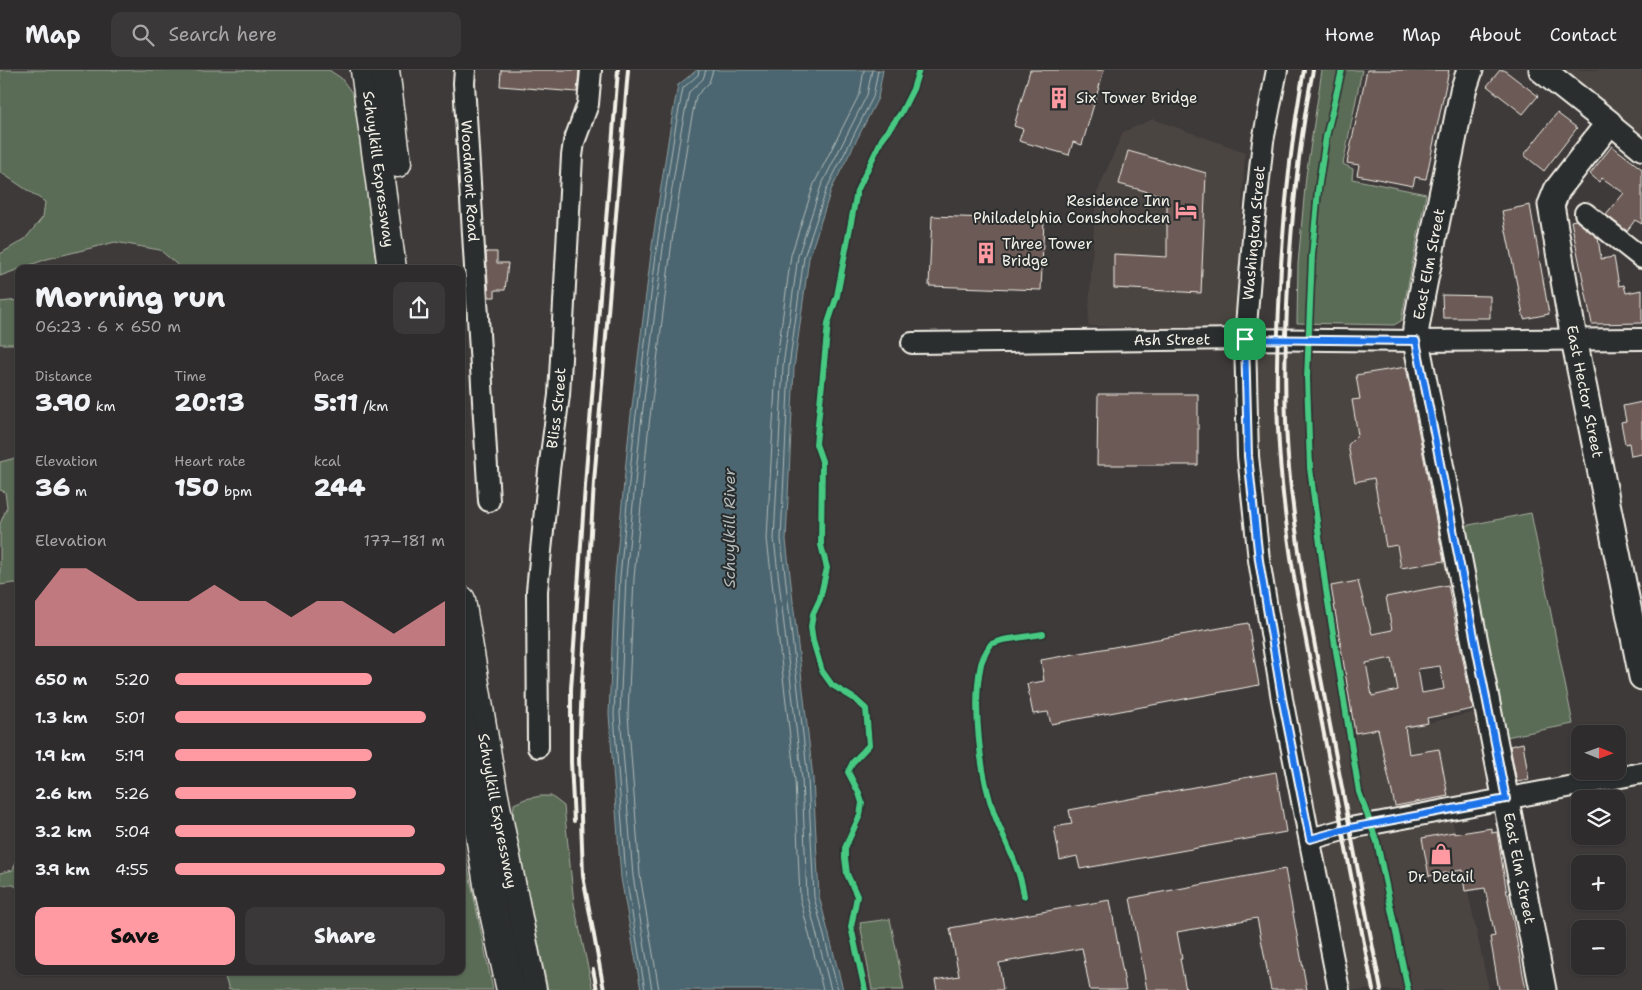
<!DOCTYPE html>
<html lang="en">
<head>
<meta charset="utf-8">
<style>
  :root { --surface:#2e2c2c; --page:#3a3838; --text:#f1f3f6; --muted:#a7a7a9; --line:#494848; --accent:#ff9aa2 }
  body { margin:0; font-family:"Shantell Sans",sans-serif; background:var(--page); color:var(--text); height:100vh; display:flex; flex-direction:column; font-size:19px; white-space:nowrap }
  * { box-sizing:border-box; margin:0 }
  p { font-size:16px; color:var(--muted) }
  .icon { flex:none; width:28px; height:28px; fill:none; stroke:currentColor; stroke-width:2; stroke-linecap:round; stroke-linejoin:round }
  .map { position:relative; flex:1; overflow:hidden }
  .side { position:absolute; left:15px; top:195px; width:450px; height:710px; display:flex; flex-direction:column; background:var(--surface); border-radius:10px; box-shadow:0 1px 4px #0004,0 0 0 1px var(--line) }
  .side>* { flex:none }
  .needle { width:32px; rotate:91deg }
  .controls { position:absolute; left:1571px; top:655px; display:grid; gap:10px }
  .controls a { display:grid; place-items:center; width:55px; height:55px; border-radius:10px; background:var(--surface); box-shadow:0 1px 4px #0004,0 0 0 1px var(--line); font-size:25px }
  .pin { position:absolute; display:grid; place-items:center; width:42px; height:42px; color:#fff; margin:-21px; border-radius:10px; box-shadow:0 2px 8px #0006 }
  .round { display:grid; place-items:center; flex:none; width:52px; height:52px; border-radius:10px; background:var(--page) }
  .headline { display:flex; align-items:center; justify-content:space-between; height:85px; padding:0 20px }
  h1 { font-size:28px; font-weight:800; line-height:38px }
  .figures { display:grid; grid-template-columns:repeat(3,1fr); gap:8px; height:85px; padding:5px 20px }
  .figures div { display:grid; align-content:center }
  .figures b { font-size:25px; font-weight:800 }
  .figures small { font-size:14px; font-weight:400 }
  .figures p { font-size:14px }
  .chart { height:140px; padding:10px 20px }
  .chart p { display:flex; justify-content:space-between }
  .chart svg { width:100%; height:90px; margin-top:5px; fill:var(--accent); opacity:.7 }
  .action { display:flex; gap:10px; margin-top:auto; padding:10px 20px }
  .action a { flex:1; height:58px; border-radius:10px; background:var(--accent); color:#111; font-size:20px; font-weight:800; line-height:58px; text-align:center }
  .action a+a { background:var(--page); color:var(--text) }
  ul { padding:0 20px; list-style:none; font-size:16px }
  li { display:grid; grid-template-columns:80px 60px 1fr; align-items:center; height:38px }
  li i { height:12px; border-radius:6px; background:var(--accent) }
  header { display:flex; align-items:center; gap:30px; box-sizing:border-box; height:70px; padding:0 25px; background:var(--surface); border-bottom:1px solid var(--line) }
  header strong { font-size:24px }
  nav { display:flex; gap:28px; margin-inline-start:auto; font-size:18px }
  .search { width:350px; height:45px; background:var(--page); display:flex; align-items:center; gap:12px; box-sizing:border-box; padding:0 18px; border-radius:10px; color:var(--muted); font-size:19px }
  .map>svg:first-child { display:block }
</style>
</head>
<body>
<header>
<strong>Map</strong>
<div class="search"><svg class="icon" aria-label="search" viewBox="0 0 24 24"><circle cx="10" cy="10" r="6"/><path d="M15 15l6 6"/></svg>Search here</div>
<nav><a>Home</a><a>Map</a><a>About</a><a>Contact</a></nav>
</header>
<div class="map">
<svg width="1642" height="920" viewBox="0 0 1642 920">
  <rect width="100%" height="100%" fill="#3e3a3a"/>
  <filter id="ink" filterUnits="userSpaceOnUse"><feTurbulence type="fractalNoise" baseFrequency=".02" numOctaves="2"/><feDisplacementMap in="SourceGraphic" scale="10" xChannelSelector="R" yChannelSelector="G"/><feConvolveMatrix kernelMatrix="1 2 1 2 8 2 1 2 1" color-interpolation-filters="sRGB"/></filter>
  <g filter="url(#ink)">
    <path fill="#4c4442" d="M 1542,0 L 1642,0 L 1642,80 Z
      M 1153,49 L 1245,82 L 1236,246 L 1220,260 L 1088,256 L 1096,125 L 1123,62 Z
      M 1245,269 L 1416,271 L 1475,572 L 1415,584 L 1428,653 L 1489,639 L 1506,729 L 1451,743 L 1489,920 L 1339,920 L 1282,629 Z"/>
    <path fill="#5a6c56" stroke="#a7ae9f" d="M 0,0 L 329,0 L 341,8 L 355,27 L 377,199 L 182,199 L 160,180 L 115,172 L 47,189 L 0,206 L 0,184 L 25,169 L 43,147 L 45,132 L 0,102 Z
      M 1322,0 L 1362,0 L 1343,94 L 1353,99 L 1352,109 L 1426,124 L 1401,251 L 1394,255 L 1297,253 L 1298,194 L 1306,106 Z
      M 19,230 L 19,274 L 0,274 L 0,232 Z
      M 19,387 L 19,514 L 14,513 L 0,515 L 0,454 L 7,437 L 5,422 L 0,420 L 0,392 Z
      M 1531,443 L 1573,654 L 1506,667 L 1464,456 Z
      M 541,726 L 551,726 L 564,736 L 574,834 L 593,920 L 548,920 L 513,748 L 514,734 L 525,729 Z
      M 461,764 L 493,920 L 229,920 L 223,901 L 461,901 Z
      M 19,783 L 19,818 L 13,815 L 0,815 L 0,803 L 13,800 Z
      M 890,849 L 904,920 L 872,920 L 860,853 Z"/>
    <path fill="#4b6670" stroke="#8f9ea0" d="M 697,0 L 883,0 L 878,28 L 831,120 L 809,188 L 794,298 L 786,470 L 813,708 L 819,826 L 843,920 L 641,920 L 621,808 L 609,644 L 615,506 L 629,361 L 653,168 L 670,59 L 678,15 Z"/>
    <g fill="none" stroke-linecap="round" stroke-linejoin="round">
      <path stroke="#b0b9b8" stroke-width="1" d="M 645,920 L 626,807 L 614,645 L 620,507 L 634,361 L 658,169 L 675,60 L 683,18 L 698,5 L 699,0
        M 652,920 L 633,806 L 620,644 L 626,507 L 640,362 L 664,170 L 681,61 L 689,22 L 703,9 L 706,0
        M 659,920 L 640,805 L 628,644 L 634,508 L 648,363 L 672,171 L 689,62 L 696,26 L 709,13 L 713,0
        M 823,920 L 800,828 L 795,710 L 767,469 L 776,296 L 791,185 L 814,114 L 860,23 L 864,0
        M 831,920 L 807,827 L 802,709 L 774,469 L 783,296 L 798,186 L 821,116 L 867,25 L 872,0
        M 838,920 L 814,827 L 808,709 L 781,469 L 789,297 L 804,187 L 827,118 L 873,27 L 878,0"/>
    </g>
    <path fill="#6c5a56" stroke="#f4f1e8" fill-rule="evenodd" d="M 501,0 L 579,0 L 577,22 L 500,16 Z
      M 1030,0 L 1104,0 L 1082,75 L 1073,72 L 1069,85 L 1019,71 L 1023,59 L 1014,56 Z
      M 1367,0 L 1449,0 L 1426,109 L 1415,107 L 1413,116 L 1357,105 L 1359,95 L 1347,93 Z
      M 1500,0 L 1504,0 L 1538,26 L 1523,44 L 1487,16 Z
      M 1557,43 L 1577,58 L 1544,101 L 1524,85 Z
      M 1612,76 L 1642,99 L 1642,154 L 1635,150 L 1627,161 L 1606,145 L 1624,123 L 1602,108 L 1599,112 L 1590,104 Z
      M 1128,81 L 1206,103 L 1201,223 L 1114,218 L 1114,184 L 1167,187 L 1167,127 L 1119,114 Z
      M 1530,135 L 1549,244 L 1524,249 L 1502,141 Z
      M 932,146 L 1044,150 L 1041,220 L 929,216 Z
      M 1576,150 L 1598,168 L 1601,189 L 1614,187 L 1619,216 L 1624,215 L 1626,223 L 1642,220 L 1642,253 L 1592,254 L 1571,151 Z
      M 486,182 L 497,182 L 497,193 L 508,193 L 505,220 L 495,220 L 495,227 L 489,227 Z
      M 1442,225 L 1490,226 L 1490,248 L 1443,248 Z
      M 1406,297 L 1444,491 L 1401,498 L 1397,475 L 1386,477 L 1374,408 L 1355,412 L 1348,375 L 1358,365 L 1352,330 L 1360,329 L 1356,305 Z
      M 1098,324 L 1198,324 L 1198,395 L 1097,395 Z
      M 1642,332 L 1642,384 L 1631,386 L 1629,373 L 1625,374 L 1621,352 L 1626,351 L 1623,336 Z
      M 1358,511 L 1372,564 L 1392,560 L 1386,527 L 1448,515 L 1473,639 L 1427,648 L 1428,653 L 1405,657 L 1409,684 L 1439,679 L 1448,726 L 1395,736 L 1378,659 L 1355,663 L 1331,516 ZM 1392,588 L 1398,620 L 1372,626 L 1366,593 ZM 1440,596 L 1444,619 L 1422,623 L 1418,599 Z
      M 1248,553 L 1259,615 L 1051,654 L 1048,642 L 1033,644 L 1027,614 L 1044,611 L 1041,590 Z
      M 1523,673 L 1529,710 L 1517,712 L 1510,676 Z
      M 1276,702 L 1286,762 L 1080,799 L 1077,786 L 1060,790 L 1054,757 L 1072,754 L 1069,740 Z
      M 1492,758 L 1492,763 L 1497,762 L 1507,824 L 1508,824 L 1526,920 L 1499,920 L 1490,867 L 1495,866 L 1485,818 L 1465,821 L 1462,800 L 1429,806 L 1422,768 L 1454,762 L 1454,764 Z
      M 1285,799 L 1307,920 L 1271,920 L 1257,848 L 1177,862 L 1182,889 L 1180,889 L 1186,920 L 1147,920 L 1130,828 Z
      M 1110,830 L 1126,920 L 1090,920 L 1082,878 L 999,893 L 1003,920 L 937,920 L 935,910 L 959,906 L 950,858 Z"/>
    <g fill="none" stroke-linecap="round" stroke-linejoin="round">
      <g stroke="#f4f1e8" stroke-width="24">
        <g id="minor">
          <path id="s1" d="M 465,0 L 464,13 L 489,431"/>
          <path d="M 1277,0 L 1263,71 L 1254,156 L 1245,269 L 1248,386 L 1259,490 L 1265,526 L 1282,629 L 1339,920"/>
          <path d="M 1609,53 L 1642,80"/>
          <path d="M 1585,143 L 1642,188"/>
          <path id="s2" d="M 912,273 L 1245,269 L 1416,271 L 1642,269"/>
          <path id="s3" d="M 538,677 L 537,521 L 549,400 L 559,325 L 572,86 L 574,72 L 588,34 L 591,0"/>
          <path d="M 1310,769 L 1350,758 L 1642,703"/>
        </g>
      </g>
      <g stroke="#f4f1e8" stroke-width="29">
        <g id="major">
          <path id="s4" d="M 1470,0 L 1463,21 L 1422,224 L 1416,258 L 1416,271 L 1543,920"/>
          <path id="s5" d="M 1542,0 L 1609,53 L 1557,120 L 1551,135 L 1574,269 L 1642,607"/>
        </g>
      </g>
      <g stroke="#f4f1e8" stroke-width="31">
        <g id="highway">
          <path id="s6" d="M 365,0 L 392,199"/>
          <path d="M 385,0 L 397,93"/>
          <path id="s7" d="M 461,530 L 492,716 L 532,920"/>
          <path d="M 461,651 L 489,820 L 511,920"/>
        </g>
      </g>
      <use href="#minor" stroke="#2a2d2e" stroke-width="20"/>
      <use href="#major" stroke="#2a2d2e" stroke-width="25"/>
      <use href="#highway" stroke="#2a2d2e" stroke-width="28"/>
      <path stroke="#f4f1e8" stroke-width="4" d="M 1304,0 C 1292,64 1285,130 1281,196 C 1279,240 1276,284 1277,328 C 1278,390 1285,452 1295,513 L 1373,920
        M 1313,0 C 1299,71 1292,142 1288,213 C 1285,278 1283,344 1290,409 C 1298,489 1313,567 1328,645 C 1346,736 1363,828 1381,920
        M 574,751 L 571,692 L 571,619 L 586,402 L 618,0
        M 593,899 L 597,920
        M 604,920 L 583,806 L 579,688 L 582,613 L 594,412 L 628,0"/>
      <g stroke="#2a2d2e" stroke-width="9">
        <path id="cycleway" d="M 1342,0 L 1326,67 L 1318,120 L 1312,186 L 1307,308 L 1310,398 L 1326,520 L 1359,722 L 1377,772 L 1408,920
          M 1024,826 C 1020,796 1004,771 994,743 C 980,704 972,635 981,594 C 983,587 987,580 991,574 L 1003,570 L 1043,564
          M 865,920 L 851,857 L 857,826 L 847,804 L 845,788 L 845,778 L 860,745 L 862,733 L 859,723 L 848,702 L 853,692 L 869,675 L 866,639 L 855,629 L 832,615 L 822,601 L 813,571 L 811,557 L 813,544 L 820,529 L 827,498 L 821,475 L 822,391 L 816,374 L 828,253 L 837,226 L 857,121 L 882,69 L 901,43 L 913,19 L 919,0"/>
      </g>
      <use href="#cycleway" stroke="#46c982" stroke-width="6"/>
    </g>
  </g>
  <g fill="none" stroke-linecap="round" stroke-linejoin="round" filter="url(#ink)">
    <g stroke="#fff" stroke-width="10">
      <path id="route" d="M 1245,269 L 1416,271 L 1506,729 L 1350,758 L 1310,769 L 1282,628 L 1259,490 L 1248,386 Z"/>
    </g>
    <use href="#route" stroke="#1a73e8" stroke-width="6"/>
  </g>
  <defs>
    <g id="building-bare" transform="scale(1.725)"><path d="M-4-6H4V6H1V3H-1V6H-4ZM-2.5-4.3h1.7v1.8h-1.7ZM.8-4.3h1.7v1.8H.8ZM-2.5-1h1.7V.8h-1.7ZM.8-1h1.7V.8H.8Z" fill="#ff9aa2" stroke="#2a2d2e" stroke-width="2.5" paint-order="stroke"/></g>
    <g id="hotel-bare" transform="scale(1.725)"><path d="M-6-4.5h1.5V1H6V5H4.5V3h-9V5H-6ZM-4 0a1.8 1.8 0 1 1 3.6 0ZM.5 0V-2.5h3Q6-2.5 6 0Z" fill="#ff9aa2" stroke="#2a2d2e" stroke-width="2.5" paint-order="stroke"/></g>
    <g id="shop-bare" transform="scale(1.725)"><path d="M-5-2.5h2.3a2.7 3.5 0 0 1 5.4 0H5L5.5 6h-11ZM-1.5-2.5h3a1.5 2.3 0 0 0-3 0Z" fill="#ff9aa2" stroke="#2a2d2e" stroke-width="2.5" paint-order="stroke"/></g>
  </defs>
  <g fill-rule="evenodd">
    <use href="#building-bare" x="1059" y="28"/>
    <use href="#hotel-bare" x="1186" y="140"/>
    <use href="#building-bare" x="986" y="183"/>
    <use href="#shop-bare" x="1441" y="784"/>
  </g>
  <g text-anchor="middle" stroke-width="4" stroke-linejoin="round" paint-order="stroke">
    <g font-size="15" fill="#f4f1e8" stroke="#2a2d2e" text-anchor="start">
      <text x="1076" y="33">Six Tower Bridge</text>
      <text x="1170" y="136" text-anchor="end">Residence Inn<tspan x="1170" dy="17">Philadelphia Conshohocken</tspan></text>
      <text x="1002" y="179">Three Tower<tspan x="1002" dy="17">Bridge</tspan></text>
      <text x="1441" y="812" text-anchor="middle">Dr. Detail</text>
    </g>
    <g font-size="15" fill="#f4f1e8" stroke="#2a2d2e">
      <text dy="5" stroke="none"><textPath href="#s6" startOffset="100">Schuylkill Expressway</textPath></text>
      <text dy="5" stroke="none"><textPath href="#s1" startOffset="111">Woodmont Road</textPath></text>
      <text transform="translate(1254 163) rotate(-85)" y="5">Washington Street</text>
      <text transform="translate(1429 194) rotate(-79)" y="5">East Elm Street</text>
      <text dy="5" stroke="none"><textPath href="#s2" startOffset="260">Ash Street</textPath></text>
      <text dy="5" stroke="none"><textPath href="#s5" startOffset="376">East Hector Street</textPath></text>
      <text dy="5" stroke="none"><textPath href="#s3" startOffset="340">Bliss Street</textPath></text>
      <text dy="5" stroke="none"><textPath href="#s7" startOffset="214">Schuylkill Expressway</textPath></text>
      <text dy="5" stroke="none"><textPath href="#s4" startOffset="814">East Elm Street</textPath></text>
    </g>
    <g font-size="16" font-style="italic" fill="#b0b9b8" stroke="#2a2d2e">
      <text transform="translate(729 458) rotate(-90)" y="6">Schuylkill River</text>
    </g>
  </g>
</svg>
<div class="controls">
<a><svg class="needle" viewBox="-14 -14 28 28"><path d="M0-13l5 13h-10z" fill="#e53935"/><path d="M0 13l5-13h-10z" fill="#a7a7a9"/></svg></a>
<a><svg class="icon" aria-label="layers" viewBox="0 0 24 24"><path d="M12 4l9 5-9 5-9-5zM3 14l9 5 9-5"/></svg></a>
<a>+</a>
<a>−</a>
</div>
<div class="pin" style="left:1245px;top:269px;background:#1e9e55"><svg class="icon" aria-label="arrive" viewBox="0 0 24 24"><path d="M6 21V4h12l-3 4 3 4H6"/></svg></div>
<section class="side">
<div class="headline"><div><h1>Morning run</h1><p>06:23 · 6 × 650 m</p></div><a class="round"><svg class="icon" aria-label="share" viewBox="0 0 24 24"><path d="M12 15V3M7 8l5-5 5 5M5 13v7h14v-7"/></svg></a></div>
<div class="figures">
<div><p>Distance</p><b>3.90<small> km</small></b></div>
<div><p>Time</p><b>20:13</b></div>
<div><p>Pace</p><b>5:11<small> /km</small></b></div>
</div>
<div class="figures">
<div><p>Elevation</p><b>36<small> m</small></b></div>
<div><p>Heart rate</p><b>150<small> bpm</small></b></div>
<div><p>kcal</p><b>244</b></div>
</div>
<div class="chart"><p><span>Elevation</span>177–181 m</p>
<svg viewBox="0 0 160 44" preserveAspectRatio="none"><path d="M0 44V22L10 6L20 6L30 14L40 22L50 22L60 22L70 14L80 22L90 22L100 30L110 22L120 22L130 30L140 38L150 30L160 22V44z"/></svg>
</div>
<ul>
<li><b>650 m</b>5:20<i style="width:73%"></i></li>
<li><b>1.3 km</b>5:01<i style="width:93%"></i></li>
<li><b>1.9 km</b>5:19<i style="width:73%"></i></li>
<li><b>2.6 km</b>5:26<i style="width:67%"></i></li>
<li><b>3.2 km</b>5:04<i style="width:89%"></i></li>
<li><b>3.9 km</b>4:55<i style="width:100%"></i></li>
</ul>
<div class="action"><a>Save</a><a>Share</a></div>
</section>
</div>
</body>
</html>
